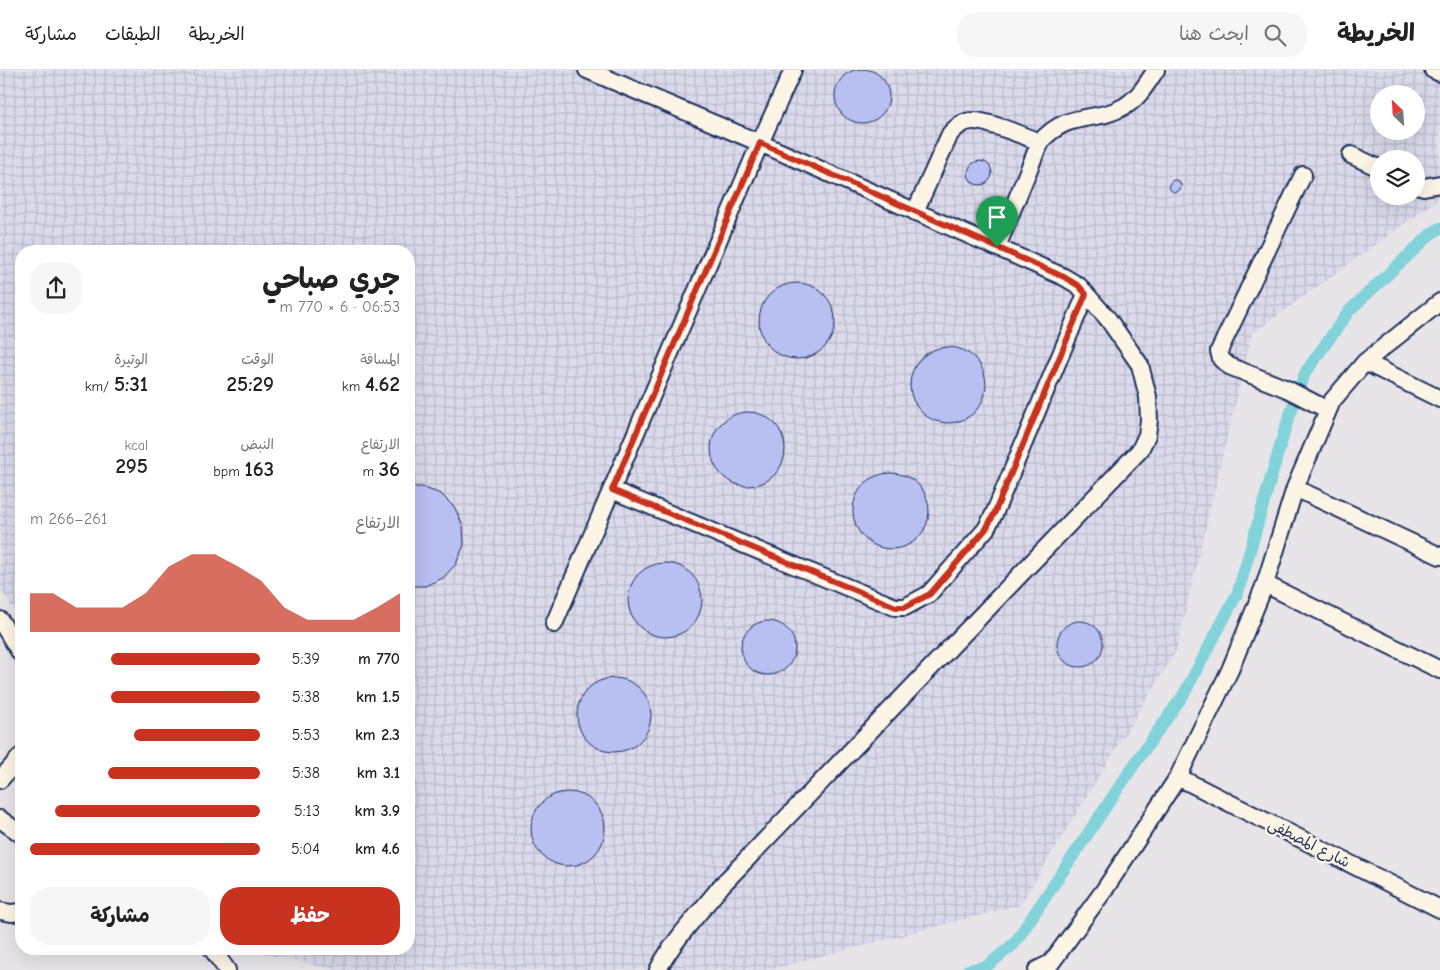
<!DOCTYPE html>
<html lang="ar">
<head>
<meta charset="utf-8">
<style>
  :root { --surface:#fff; --page:#f6f6f6; --text:#222; --muted:#767676; --line:#e0e0e0; --accent:#c8321e }
  body { margin:0; font-family:"Comic Neue","Playpen Sans Arabic",sans-serif; background:var(--page); color:var(--text); direction:rtl; height:100vh; display:flex; flex-direction:column; font-size:19px; white-space:nowrap }
  * { box-sizing:border-box; margin:0 }
  p { font-size:16px; color:var(--muted) }
  .icon { flex:none; width:28px; height:28px; fill:none; stroke:currentColor; stroke-width:2; stroke-linecap:round; stroke-linejoin:round }
  .map { position:relative; flex:1; overflow:hidden; direction:ltr }
  .drawer { position:absolute; left:15px; top:175px; width:400px; height:710px; display:flex; flex-direction:column; background:var(--surface); border-radius:20px; box-shadow:0 5px 20px #0002; direction:rtl }
  .drawer>* { flex:none }
  .needle { width:32px; rotate:335deg }
  .fabs { position:absolute; left:1370px; top:15px; display:grid; gap:10px }
  .fabs a { display:grid; place-items:center; width:55px; height:55px; border-radius:50%; background:var(--surface); box-shadow:0 5px 20px #0002; font-size:25px }
  .pin { position:absolute; display:grid; place-items:center; width:42px; height:42px; color:#fff; margin:-51px -21px; border-radius:50% 50% 50% 0; rotate:-45deg; box-shadow:0 0 5px #0007 }
  .pin .icon { rotate:45deg }
  .round { display:grid; place-items:center; flex:none; width:52px; height:52px; border-radius:20px; background:var(--page) }
  .head { display:flex; align-items:center; justify-content:space-between; height:85px; padding:0 15px }
  h1 { font-size:28px; font-weight:700; line-height:38px }
  .figures { display:grid; grid-template-columns:repeat(3,1fr); gap:8px; height:85px; padding:5px 15px }
  .figures div { display:grid; align-content:center }
  .figures b { font-size:21px; font-weight:700 }
  .figures small { font-size:14px; font-weight:400 }
  .figures p { font-size:14px }
  .chart { height:140px; padding:10px 15px }
  .chart p { display:flex; justify-content:space-between }
  .chart svg { width:100%; height:90px; margin-top:5px; fill:var(--accent); opacity:.7 }
  .button { display:flex; gap:10px; margin-top:auto; padding:10px 15px }
  .button a { flex:1; height:58px; border-radius:20px; background:var(--accent); color:#fff; font-size:20px; font-weight:700; line-height:58px; text-align:center }
  .button a+a { background:var(--page); color:var(--text) }
  ul { padding:0 15px; list-style:none; font-size:16px }
  li { display:grid; grid-template-columns:80px 60px 1fr; align-items:center; height:38px }
  li i { height:12px; border-radius:6px; background:var(--accent) }
  header { display:flex; align-items:center; gap:30px; box-sizing:border-box; height:70px; padding:0 25px; background:var(--surface); border-bottom:1px solid var(--line) }
  header strong { font-size:24px }
  nav { display:flex; gap:28px; margin-inline-start:auto; font-size:18px }
  .search { width:350px; height:45px; background:var(--page); display:flex; align-items:center; gap:12px; box-sizing:border-box; padding:0 18px; border-radius:20px; color:var(--muted); font-size:19px }
  .map>svg:first-child { display:block }
</style>
</head>
<body>
<header>
<strong>الخريطة</strong>
<div class="search"><svg class="icon" aria-label="search" viewBox="0 0 24 24"><circle cx="10" cy="10" r="6"/><path d="M15 15l6 6"/></svg>ابحث هنا</div>
<nav><a>الخريطة</a><a>الطبقات</a><a>مشاركة</a></nav>
</header>
<div class="map">
<svg width="1440" height="900" viewBox="0 0 1440 900">
  <defs>
    <pattern id="industrial-grid" width="8" height="8" patternUnits="userSpaceOnUse" patternTransform="scale(1.25)"><rect width="8" height="8" fill="#dadaeb"/><path d="M0 4h8M4 0v8" fill="none" stroke="#babbcc"/></pattern>
  </defs>
  <rect width="100%" height="100%" fill="#e8e5e9"/>
  <filter id="ink" filterUnits="userSpaceOnUse"><feTurbulence type="fractalNoise" baseFrequency=".02" numOctaves="2"/><feDisplacementMap in="SourceGraphic" scale="10" xChannelSelector="R" yChannelSelector="G"/><feConvolveMatrix kernelMatrix="1 2 1 2 8 2 1 2 1" color-interpolation-filters="sRGB"/></filter>
  <g filter="url(#ink)">
    <path fill="url(#industrial-grid)" fill-rule="evenodd" d="M 0,0 L 1440,0 L 1440,128 L 1252,264 L 1176,581 L 1020,835 L 768,900 L 336,900 L 244,879 L 409,879 L 409,181 L 21,181 L 21,550 L 0,519 ZM 1379,24 L 1416,24 L 1416,61 L 1379,61 ZM 1379,89 L 1416,89 L 1416,126 L 1379,126 Z"/>
    <g fill="none" stroke-linecap="round" stroke-linejoin="round">
      <path stroke="#81d2d9" stroke-width="12" d="M 968,900 L 987,896 L 1014,874 L 1136,692 L 1184,624 L 1238,522 L 1285,359 L 1305,303 L 1349,241 L 1431,164 L 1440,158"/>
    </g>
    <path fill="#b8bff1" stroke="#1b2f5e" d="M835 26a27 27 0 1 1 54 0a27 27 0 1 1-54 0Z
      M968 103a12 12 0 1 1 24 0a12 12 0 1 1-24 0Z
      M1169 116a6 6 0 1 1 12 0a6 6 0 1 1-12 0Z
      M759 251a38 38 0 1 1 76 0a38 38 0 1 1-76 0Z
      M910 315a38 38 0 1 1 76 0a38 38 0 1 1-76 0Z
      M711 379a37 37 0 1 1 74 0a37 37 0 1 1-74 0Z
      M853 441a38 38 0 1 1 76 0a38 38 0 1 1-76 0Z
      M 409,417 L 422,417 L 441,424 L 455,438 L 463,456 L 464,475 L 456,494 L 443,508 L 425,516 L 409,516 Z
      M628 530a37 37 0 1 1 74 0a37 37 0 1 1-74 0Z
      M1057 574a23 23 0 1 1 46 0a23 23 0 1 1-46 0Z
      M741 578a27 27 0 1 1 54 0a27 27 0 1 1-54 0Z
      M577 645a37 37 0 1 1 74 0a37 37 0 1 1-74 0Z
      M531 759a37 37 0 1 1 74 0a37 37 0 1 1-74 0Z"/>
    <g fill="none" stroke-linecap="round" stroke-linejoin="round">
      <g stroke="#1b2f5e" stroke-width="20">
        <path id="minor" d="M 587,0 L 760,73 L 1064,207 L 1079,216 L 1108,249 L 1140,295 L 1148,327 L 1149,350 L 1147,365 L 1140,380 L 722,815 C 702,840 671,873 658,900
          M 1433,0 L 1440,3
          M 1351,85 L 1379,98
          M 1303,105 L 1219,281 L 1221,289 L 1229,296 L 1287,319 L 1328,340
          M 1416,115 L 1424,117 L 1440,114
          M 915,142 L 950,64 C 956,57 963,51 973,51 C 986,50 1026,67 1040,72
          M 997,177 L 1040,72 C 1069,39 1095,54 1125,36 C 1139,28 1147,13 1156,0
          M 1365,292 L 1440,329
          M 1295,418 L 1440,486
          M 612,420 L 895,537 L 905,537 L 929,524 L 986,459 L 994,444 L 1086,224
          M 1265,514 L 1440,600
          M 0,550 L 21,584
          M 554,554 L 760,73 L 793,0
          M 1178,707 L 1440,839
          M 0,710 L 21,686
          M 0,749 L 21,764
          M 0,841 L 11,843 L 21,842
          M 212,879 L 227,900
          M 1037,900 L 1051,893 L 1105,819 L 1178,707 L 1230,600 L 1265,514 L 1295,418 L 1332,331 L 1365,292 L 1440,232"/>
      </g>
      <use href="#minor" stroke="#fcf5e5" stroke-width="16"/>
    </g>
  </g>
  <g fill="none" stroke-linecap="round" stroke-linejoin="round" filter="url(#ink)">
    <g stroke="#fff" stroke-width="10">
      <path id="route" d="M 760,73 L 1064,207 L 1079,216 L 1086,224 L 994,444 L 986,459 L 930,524 L 905,537 L 896,537 L 612,420 Z"/>
    </g>
    <use href="#route" stroke="#c8321e" stroke-width="6"/>
  </g>
  <g text-anchor="middle" stroke-width="4.5" stroke-linejoin="round" paint-order="stroke">
    <g font-size="15" fill="#1b2f5e" stroke="#fcf5e5">
      <text transform="translate(1309 773) rotate(27)" y="5">شارع المصطفى</text>
    </g>
  </g>
</svg>
<div class="fabs">
<a><svg class="needle" viewBox="-14 -14 28 28"><path d="M0-13l5 13h-10z" fill="#e53935"/><path d="M0 13l5-13h-10z" fill="#767676"/></svg></a>
<a><svg class="icon" aria-label="layers" viewBox="0 0 24 24"><path d="M12 4l9 5-9 5-9-5zM3 14l9 5 9-5"/></svg></a>
</div>
<div class="pin" style="left:997px;top:177px;background:#1e9e55"><svg class="icon" aria-label="arrive" viewBox="0 0 24 24"><path d="M6 21V4h12l-3 4 3 4H6"/></svg></div>
<section class="drawer">
<div class="head"><div><h1>جري صباحي</h1><p>06:53 · 6 × 770 m</p></div><a class="round"><svg class="icon" aria-label="share" viewBox="0 0 24 24"><path d="M12 15V3M7 8l5-5 5 5M5 13v7h14v-7"/></svg></a></div>
<div class="figures">
<div><p>المسافة</p><b>4.62<small> km</small></b></div>
<div><p>الوقت</p><b>25:29</b></div>
<div><p>الوتيرة</p><b>5:31<small> /km</small></b></div>
</div>
<div class="figures">
<div><p>الارتفاع</p><b>36<small> m</small></b></div>
<div><p>النبض</p><b>163<small> bpm</small></b></div>
<div><p>kcal</p><b>295</b></div>
</div>
<div class="chart"><p><span>الارتفاع</span>261–266 m</p>
<svg viewBox="0 0 160 44" preserveAspectRatio="none"><path d="M0 44V25L10 25L20 32L30 32L40 32L50 25L60 12L70 6L80 6L90 12L100 19L110 32L120 38L130 38L140 38L150 32L160 25V44z"/></svg>
</div>
<ul>
<li><b>770 m</b>5:39<i style="width:65%"></i></li>
<li><b>1.5 km</b>5:38<i style="width:65%"></i></li>
<li><b>2.3 km</b>5:53<i style="width:55%"></i></li>
<li><b>3.1 km</b>5:38<i style="width:66%"></i></li>
<li><b>3.9 km</b>5:13<i style="width:89%"></i></li>
<li><b>4.6 km</b>5:04<i style="width:100%"></i></li>
</ul>
<div class="button"><a>حفظ</a><a>مشاركة</a></div>
</section>
</div>
</body>
</html>
